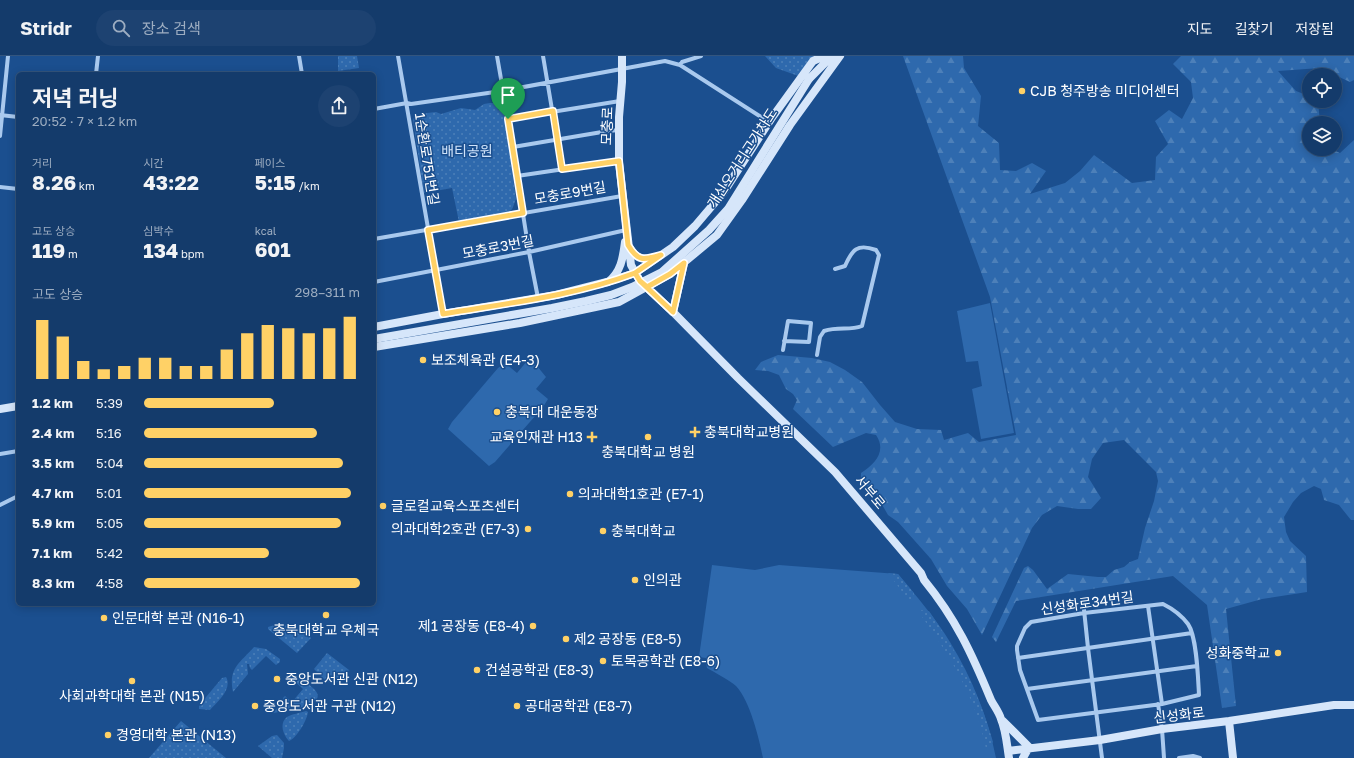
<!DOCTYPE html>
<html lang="ko">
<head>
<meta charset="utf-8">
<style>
  :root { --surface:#143b6b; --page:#1d4271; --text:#f1f3f6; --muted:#9dadc1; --line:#33557e; --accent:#ffd166 }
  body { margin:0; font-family:"Golos Text","Noto Sans KR",sans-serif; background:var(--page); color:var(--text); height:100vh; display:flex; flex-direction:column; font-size:15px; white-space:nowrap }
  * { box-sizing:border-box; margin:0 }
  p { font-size:13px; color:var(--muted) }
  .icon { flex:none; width:22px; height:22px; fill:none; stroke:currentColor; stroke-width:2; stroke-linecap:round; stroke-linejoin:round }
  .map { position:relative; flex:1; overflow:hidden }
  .panel { position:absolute; left:16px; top:16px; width:360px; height:534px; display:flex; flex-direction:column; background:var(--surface); border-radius:6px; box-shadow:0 2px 10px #0003,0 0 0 1px var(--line) }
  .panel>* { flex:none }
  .buttons { position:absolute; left:1302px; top:12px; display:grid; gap:8px }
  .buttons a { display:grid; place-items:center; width:40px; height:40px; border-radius:50%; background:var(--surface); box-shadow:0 2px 10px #0003,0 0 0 1px var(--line); font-size:20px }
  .pin { position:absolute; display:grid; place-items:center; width:34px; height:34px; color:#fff; margin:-41px -17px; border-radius:50% 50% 50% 0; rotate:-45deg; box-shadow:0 0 4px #0007 }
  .pin .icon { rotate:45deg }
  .round { display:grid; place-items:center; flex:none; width:42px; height:42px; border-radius:21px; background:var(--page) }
  .overview { display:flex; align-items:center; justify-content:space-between; height:68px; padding:0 16px }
  h1 { font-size:22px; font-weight:700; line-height:30px }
  .metrics { display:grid; grid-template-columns:repeat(3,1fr); gap:6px; height:68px; padding:4px 16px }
  .metrics div { display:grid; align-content:center }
  .metrics b { font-size:20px; font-weight:700 }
  .metrics small { font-size:11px; font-weight:400 }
  .metrics p { font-size:11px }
  .chart { height:112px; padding:8px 16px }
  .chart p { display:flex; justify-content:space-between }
  .chart svg { width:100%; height:72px; margin-top:4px; stroke:var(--accent); stroke-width:6 }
  ul { padding:0 16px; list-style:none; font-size:13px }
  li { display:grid; grid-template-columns:64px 48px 1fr; align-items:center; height:30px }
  li i { height:10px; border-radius:5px; background:var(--accent) }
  header { display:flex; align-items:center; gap:24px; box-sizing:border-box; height:56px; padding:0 20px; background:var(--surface); border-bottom:1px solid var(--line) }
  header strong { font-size:19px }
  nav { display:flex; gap:22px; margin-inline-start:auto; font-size:14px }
  .search { width:280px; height:36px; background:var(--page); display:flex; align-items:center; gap:10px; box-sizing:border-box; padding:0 14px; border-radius:22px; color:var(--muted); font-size:15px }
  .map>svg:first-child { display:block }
</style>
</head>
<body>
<header>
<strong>Stridr</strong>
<div class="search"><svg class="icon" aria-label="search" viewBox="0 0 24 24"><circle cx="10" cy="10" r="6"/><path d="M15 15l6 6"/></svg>장소 검색</div>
<nav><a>지도</a><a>길찾기</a><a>저장됨</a></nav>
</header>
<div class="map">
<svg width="1354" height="702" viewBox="0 0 1354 702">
  <defs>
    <pattern id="forest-firs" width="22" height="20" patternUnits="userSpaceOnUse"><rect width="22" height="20" fill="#2e69ad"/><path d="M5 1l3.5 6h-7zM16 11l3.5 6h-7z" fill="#4d80b9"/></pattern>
    <pattern id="park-dots" width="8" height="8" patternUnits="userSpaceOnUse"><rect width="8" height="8" fill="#2e69ad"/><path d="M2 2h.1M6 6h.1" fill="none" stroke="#4d80b9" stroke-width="1.8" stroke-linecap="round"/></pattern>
  </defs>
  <rect width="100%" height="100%" fill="#1b4f8f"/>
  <path fill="#2e69ad" d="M 990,247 L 1014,377 L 981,383 L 972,333 L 982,330 L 978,305 L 966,306 L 957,255 Z
    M 527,305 L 537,310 L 546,321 L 536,333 L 548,343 L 543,351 L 495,406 L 489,410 L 448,373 L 452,366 L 498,312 L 505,307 L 517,317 Z
    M 712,509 L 755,514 L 779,509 L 898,518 C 916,540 935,561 950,586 C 972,622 988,661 996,702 L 763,702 C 759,682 750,645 736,630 C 731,625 714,616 707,612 L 706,607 L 706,602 L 699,601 Z"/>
  <path fill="url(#forest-firs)" d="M 903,0 L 963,0 L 964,12 L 981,40 L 978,70 L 999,87 L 1000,114 L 1016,115 L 1032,107 L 1046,115 L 1030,138 L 1065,127 L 1080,115 L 1094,99 L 1132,127 L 1155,124 L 1156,101 L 1168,88 L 1155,65 L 1169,54 L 1182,63 L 1193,42 L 1191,26 L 1173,8 L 1181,0 L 1354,0 L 1354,24 L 1350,26 L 1320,12 L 1278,15 L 1296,35 L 1309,40 L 1309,45 L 1318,45 L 1320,67 L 1309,67 L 1309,93 L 1331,93 L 1340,97 L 1354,84 L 1354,464 L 1351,464 L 1339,449 L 1324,444 L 1321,433 L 1314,430 L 1301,437 L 1293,446 L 1284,461 L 1286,476 L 1290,485 L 1306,500 L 1307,536 L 1262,543 L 1226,553 L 1236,650 L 1222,652 L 1207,549 L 1173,520 L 1016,545 L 996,586 L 992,581 L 1024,512 L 1028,510 L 1033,514 L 1047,533 L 1068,518 L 1098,521 L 1106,521 L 1114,514 L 1124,511 L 1130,506 L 1138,503 L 1145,472 L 1154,445 L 1158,425 L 1156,416 L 1124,384 L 1103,387 L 1092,403 L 1088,421 L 1101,442 L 1091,453 L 1078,453 L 1057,450 L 1042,459 L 1032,472 L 982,579 L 967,553 L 947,530 L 931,503 L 898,466 L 888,459 L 876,438 L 861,425 L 861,417 C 875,408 887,395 876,379 L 866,377 L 833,391 L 793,353 L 797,344 L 793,338 L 786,333 L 779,319 L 768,315 L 755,314 L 761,306 L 778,299 L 812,302 L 830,306 L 845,314 L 862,326 L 880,349 L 895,366 L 917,373 L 941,374 L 944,384 L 968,377 L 979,386 L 1016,379 L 990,241 Z"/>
  <path fill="url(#park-dots)" d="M 338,0 L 357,0 L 359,12 L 338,15 Z
    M 765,0 L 827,0 L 818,6 L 804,22 L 776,12 Z
    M 490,47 L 497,47 L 498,54 L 504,54 L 516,143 C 513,149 514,154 507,157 L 459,166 L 452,132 L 424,137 L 413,64 L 414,62 L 427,57 L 436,56 L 441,58 L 461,52 L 475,54 L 484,48 Z
    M 888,517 L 898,518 L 914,537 L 913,544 L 910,546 Z
    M 920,554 L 929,555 C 958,598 979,636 993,686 L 988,693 L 986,693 C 977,642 948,597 918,555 Z
    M 278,568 L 304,573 L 311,582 L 297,597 L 268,573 L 268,571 Z
    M 254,591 L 266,593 L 280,603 L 280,606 L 276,609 L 266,600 L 252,614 L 250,612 L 249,608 L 247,608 L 248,618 L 233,636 C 228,612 240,607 254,591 Z
    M 327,597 L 349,614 L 339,625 L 333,628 L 326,625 L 314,613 Z
    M 298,620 C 304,622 308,628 313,632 C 333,650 284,655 273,657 L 284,644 L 283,642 L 285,640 L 292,646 L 303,633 L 293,624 Z
    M 226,621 C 233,633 217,646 210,654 L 199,653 L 199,650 L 201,647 L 222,622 Z
    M 306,655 L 308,656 C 307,664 297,682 289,685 C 283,679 279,667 287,661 C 292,658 300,657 306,655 Z
    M 181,665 L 226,702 L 149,702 Z
    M 277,679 L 284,687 L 284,692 L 282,702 L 272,702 L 258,690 L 272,680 Z"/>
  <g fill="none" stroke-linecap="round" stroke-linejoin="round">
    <path stroke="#a9c9ee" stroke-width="4" d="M 299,0 L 302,18
      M 398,0 L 443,258
      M 497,0 L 508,63 L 529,196 L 538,242
      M 543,0 L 562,113
      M 680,9 L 769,66
      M 96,18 L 98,0
      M 374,53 L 407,47 L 411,48 L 502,35 L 665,5 L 680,9 L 682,6 L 701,0
      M 0,59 L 18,61
      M 508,63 L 620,45
      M 0,80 L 8,0
      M 513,91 L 608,75 L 619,74
      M 517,120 L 619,105
      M 0,131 L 18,133
      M 374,183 L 622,140
      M 374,226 L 529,196 L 626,174
      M 783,294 L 788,265 L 811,267 L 809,286 L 784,285
      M 817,299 L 820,281 L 824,275 C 839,270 849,275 862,270 L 879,199 L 876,194 C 857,187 852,194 845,210 L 835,213
      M 0,398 L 18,395
      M 0,449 L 18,440
      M 1083,544 L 1088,592 L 1102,702
      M 1163,548 C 1171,552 1182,560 1188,568 C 1197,581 1198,622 1199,639 L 1162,648 L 1038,664 L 1020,614 L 1017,594 L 1017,590 L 1025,572 L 1031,566 L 1084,557 Z
      M 1148,550 L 1162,648
      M 1018,602 L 1192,577
      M 1027,633 L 1197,610
      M 1158,648 L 1162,673 L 1164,702
      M 1179,702 L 1193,700 L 1200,702"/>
    <path stroke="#d6e6fa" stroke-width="8" d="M 622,0 L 622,26 L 619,61 L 619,107 L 631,209 L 640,225 L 673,256 L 738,322 L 835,416 L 921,517 L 924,524 C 956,563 972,598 991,644 C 994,650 999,656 1001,663 C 1006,674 1007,690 1009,702
      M 809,23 L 832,0
      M 630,192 C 637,204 643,204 657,201
      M 608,226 C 621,216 623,202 625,186
      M 673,256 L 684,207
      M 374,271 L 443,258 L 556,239 L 607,226 L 635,217 L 673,191 L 695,170 L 723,137 L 771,63 L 813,5 L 824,0
      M 374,291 L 520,267 L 619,246 L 670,218 L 717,179 L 742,144 L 790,69 L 840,0
      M 0,353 L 18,350
      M 1003,665 L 1029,691
      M 1229,665 L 1233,702
      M 1008,695 L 1100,684 L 1162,673 L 1229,665 L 1334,649 L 1354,649
      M 1023,702 L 1029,691"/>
    <path stroke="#d6e6fa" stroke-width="8" d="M 374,283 L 552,252 L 586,245 L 611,239 L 632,231 L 662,216 L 709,174 L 728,153 L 809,23"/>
  </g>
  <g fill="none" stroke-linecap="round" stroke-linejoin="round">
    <g stroke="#fff" stroke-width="8">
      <path id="route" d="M 508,63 L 523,157 L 428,174 L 443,258 C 508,247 574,240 635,217 L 640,225 L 673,256 L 684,207 L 670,218 L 647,231 L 640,225 L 635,217 L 661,199 C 644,204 638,206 628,189 L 619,105 L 562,113 L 553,55 L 508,63"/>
    </g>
    <use href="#route" stroke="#ffd166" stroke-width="5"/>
  </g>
  <g fill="#ffd166" stroke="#1b4f8f" stroke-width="1.5">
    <circle cx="1022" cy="35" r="4"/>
    <circle cx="423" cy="304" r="4"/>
    <circle cx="497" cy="356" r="4"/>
    <path d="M693 370h4v4h4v4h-4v4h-4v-4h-4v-4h4z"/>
    <path d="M590 375h4v4h4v4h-4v4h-4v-4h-4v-4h4z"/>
    <circle cx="648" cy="381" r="4"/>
    <circle cx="570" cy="438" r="4"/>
    <circle cx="383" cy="450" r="4"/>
    <circle cx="528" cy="473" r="4"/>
    <circle cx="603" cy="475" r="4"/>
    <circle cx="635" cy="524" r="4"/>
    <circle cx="326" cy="559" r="4"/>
    <circle cx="104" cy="562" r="4"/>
    <circle cx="533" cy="570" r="4"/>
    <circle cx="566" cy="583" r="4"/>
    <circle cx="1278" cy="597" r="4"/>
    <circle cx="603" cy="605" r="4"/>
    <circle cx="477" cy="614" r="4"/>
    <circle cx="277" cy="623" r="4"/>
    <circle cx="132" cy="625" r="4"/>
    <circle cx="255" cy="650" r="4"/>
    <circle cx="517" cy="650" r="4"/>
    <circle cx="108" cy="679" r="4"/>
  </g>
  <g text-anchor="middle" stroke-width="3" stroke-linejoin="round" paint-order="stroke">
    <g font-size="14" fill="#fff" stroke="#1b4f8f" text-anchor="start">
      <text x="1030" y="40">CJB 청주방송 미디어센터</text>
      <text x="431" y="309">보조체육관 (E4-3)</text>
      <text x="505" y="361">충북대 대운동장</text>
      <text x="704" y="381">충북대학교병원</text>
      <text x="583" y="386" text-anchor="end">교육인재관 H13</text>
      <text x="648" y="401" text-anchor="middle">충북대학교 병원</text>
      <text x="578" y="443">의과대학1호관 (E7-1)</text>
      <text x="391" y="455">글로컬교육스포츠센터</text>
      <text x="520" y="478" text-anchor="end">의과대학2호관 (E7-3)</text>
      <text x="611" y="480">충북대학교</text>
      <text x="643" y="529">인의관</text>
      <text x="112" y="567">인문대학 본관 (N16-1)</text>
      <text x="525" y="575" text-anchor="end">제1 공장동 (E8-4)</text>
      <text x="326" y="579" text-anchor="middle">충북대학교 우체국</text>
      <text x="574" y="588">제2 공장동 (E8-5)</text>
      <text x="1270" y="602" text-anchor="end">성화중학교</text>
      <text x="611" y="610">토목공학관 (E8-6)</text>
      <text x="485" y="619">건설공학관 (E8-3)</text>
      <text x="285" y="628">중앙도서관 신관 (N12)</text>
      <text x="132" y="645" text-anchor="middle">사회과학대학 본관 (N15)</text>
      <text x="263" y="655">중앙도서관 구관 (N12)</text>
      <text x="525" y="655">공대공학관 (E8-7)</text>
      <text x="116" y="684">경영대학 본관 (N13)</text>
    </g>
    <g font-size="14" fill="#fff" stroke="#1b4f8f">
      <text transform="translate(607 70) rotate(-88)" y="5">모충로</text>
      <text transform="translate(742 102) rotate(-57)" y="5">개신오거리고가차도</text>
      <text transform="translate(427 103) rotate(81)" y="5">1순환로751번길</text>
      <text transform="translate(570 137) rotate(-10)" y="5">모충로9번길</text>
      <text transform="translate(498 191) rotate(-11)" y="5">모충로3번길</text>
      <text transform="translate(870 436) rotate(50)" y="5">서부로</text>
      <text transform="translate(1087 547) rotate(-8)" y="5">신성화로34번길</text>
      <text transform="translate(1179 659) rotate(-7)" y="5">신성화로</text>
    </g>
    <g font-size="14" fill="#cfe3fa" stroke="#1b4f8f">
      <text x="467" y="100">배티공원</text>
    </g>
  </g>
</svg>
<div class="buttons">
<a><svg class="icon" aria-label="locate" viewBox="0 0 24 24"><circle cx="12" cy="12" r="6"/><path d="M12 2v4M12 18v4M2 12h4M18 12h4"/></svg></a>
<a><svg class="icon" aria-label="layers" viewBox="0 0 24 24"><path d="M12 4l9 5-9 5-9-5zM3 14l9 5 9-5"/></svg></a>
</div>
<div class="pin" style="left:508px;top:63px;background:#1e9e55"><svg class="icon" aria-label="arrive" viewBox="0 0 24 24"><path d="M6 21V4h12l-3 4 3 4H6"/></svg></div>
<section class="panel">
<div class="overview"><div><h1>저녁 러닝</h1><p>20:52 · 7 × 1.2 km</p></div><a class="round"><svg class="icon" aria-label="share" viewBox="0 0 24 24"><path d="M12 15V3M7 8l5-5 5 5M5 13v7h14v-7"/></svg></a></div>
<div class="metrics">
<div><p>거리</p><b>8.26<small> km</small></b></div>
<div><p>시간</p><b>43:22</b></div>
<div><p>페이스</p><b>5:15<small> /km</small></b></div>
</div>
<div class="metrics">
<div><p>고도 상승</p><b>119<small> m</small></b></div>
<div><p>심박수</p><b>134<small> bpm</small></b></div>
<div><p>kcal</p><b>601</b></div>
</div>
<div class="chart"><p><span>고도 상승</span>298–311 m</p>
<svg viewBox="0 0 160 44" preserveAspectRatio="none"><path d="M5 44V8M15 44V18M25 44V33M35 44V38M45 44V36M55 44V31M65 44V31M75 44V36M85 44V36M95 44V26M105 44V16M115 44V11M125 44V13M135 44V16M145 44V13M155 44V6"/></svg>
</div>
<ul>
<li><b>1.2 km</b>5:39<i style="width:60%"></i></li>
<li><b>2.4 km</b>5:16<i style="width:80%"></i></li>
<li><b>3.5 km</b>5:04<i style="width:92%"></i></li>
<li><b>4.7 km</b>5:01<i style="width:96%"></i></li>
<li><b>5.9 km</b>5:05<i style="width:91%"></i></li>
<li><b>7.1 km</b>5:42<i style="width:58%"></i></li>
<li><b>8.3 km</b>4:58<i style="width:100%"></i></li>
</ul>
</section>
</div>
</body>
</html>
